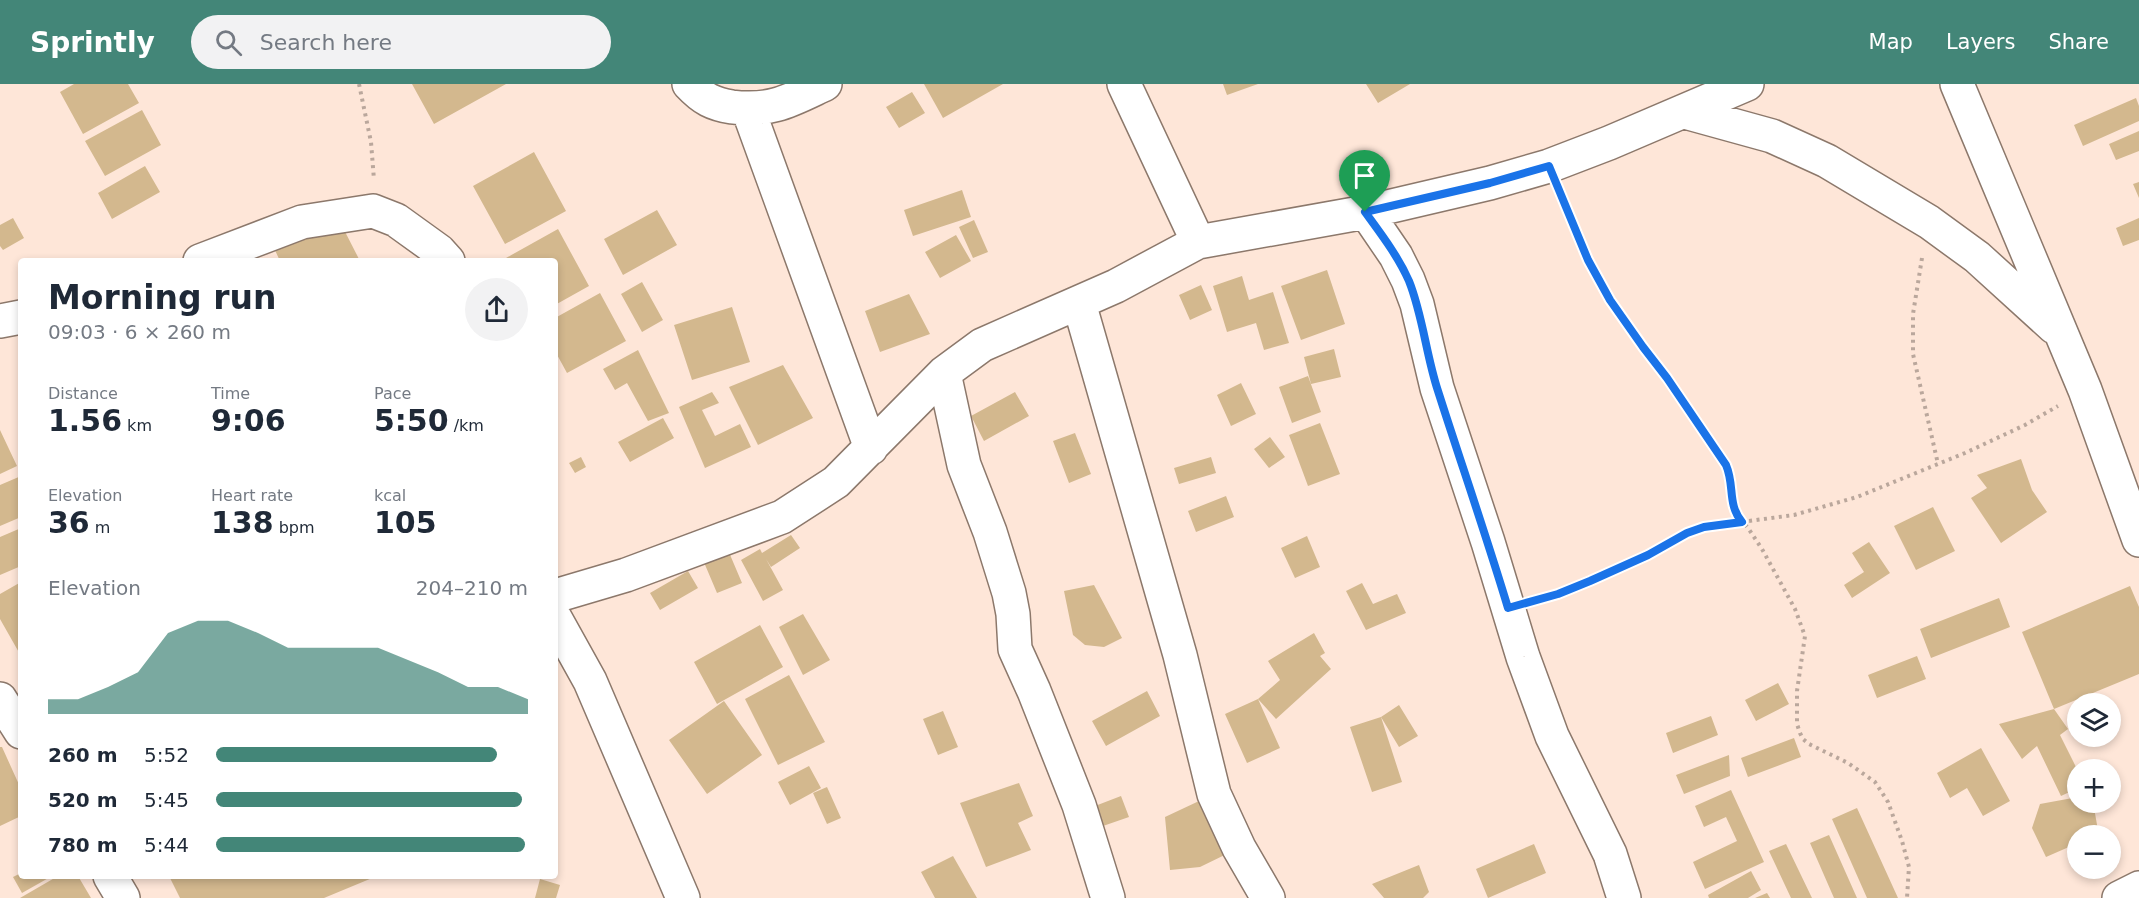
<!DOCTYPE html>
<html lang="en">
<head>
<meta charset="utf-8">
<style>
  :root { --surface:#fff; --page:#f2f2f3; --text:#1f2937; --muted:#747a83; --accent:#438678 }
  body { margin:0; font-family:"DejaVu Sans",sans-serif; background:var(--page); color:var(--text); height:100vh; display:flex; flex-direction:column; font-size:22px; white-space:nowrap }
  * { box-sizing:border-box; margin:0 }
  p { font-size:20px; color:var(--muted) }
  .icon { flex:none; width:33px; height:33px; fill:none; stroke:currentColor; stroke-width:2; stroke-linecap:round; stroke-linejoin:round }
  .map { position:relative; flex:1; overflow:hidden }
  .drawer { position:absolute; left:18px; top:174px; width:540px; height:621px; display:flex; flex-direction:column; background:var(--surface); border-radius:6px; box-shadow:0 3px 9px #0003 }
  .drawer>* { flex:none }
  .fabs { position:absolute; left:2067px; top:609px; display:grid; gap:12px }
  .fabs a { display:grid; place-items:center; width:54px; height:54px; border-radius:50%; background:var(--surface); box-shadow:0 3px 9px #0003; font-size:30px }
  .pin { position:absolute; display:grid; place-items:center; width:51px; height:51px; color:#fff; margin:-62px -26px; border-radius:50% 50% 50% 0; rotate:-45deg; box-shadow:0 0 6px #0007 }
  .pin .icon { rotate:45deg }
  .round { display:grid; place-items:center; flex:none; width:63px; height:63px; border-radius:32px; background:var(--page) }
  .overview { display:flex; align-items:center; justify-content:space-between; height:102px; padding:0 30px }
  h1 { font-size:33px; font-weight:700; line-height:45px }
  .figures { display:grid; grid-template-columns:repeat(3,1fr); gap:9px; height:102px; padding:6px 30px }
  .figures div { display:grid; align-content:center }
  .figures b { font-size:30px; font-weight:700 }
  .figures small { font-size:16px; font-weight:400 }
  .figures p { font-size:16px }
  .chart { height:168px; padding:12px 30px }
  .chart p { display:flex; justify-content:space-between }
  .chart svg { width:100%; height:108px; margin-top:6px; fill:var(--accent); opacity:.7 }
  ul { padding:0 30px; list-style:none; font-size:20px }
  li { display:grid; grid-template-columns:96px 72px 1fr; align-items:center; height:45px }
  li i { height:15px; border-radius:8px; background:var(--accent) }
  header { display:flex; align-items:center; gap:36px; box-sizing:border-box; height:84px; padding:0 30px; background:var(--accent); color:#fff }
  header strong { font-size:28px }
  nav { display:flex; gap:33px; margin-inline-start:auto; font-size:21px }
  .search { width:420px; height:54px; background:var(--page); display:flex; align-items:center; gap:15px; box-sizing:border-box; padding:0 21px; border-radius:33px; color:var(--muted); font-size:22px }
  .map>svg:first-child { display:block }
</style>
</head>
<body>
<header>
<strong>Sprintly</strong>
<div class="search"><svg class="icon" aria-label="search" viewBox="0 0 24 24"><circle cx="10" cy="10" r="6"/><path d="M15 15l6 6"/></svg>Search here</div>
<nav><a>Map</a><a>Layers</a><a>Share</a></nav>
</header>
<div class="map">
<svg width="2139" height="814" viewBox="0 0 2139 814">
  <rect width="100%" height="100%" fill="#fee6d8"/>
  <path fill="#d3b88e" d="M 74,0 L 128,0 L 139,19 L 83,50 L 60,8 Z
    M 412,0 L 506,0 L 434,40 Z
    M 924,0 L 1003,0 L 943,34 Z
    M 1223,0 L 1258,0 L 1227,11 Z
    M 1366,0 L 1410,0 L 1378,19 Z
    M 912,8 L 925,29 L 899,44 L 886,23 Z
    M 2136,14 L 2139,22 L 2139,37 L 2083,62 L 2074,41 Z
    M 142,26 L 161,61 L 105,92 L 85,57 Z
    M 2139,47 L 2139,67 L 2116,76 L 2109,60 Z
    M 534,68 L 566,127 L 505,160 L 473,102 Z
    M 145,82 L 160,108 L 112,135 L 98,109 Z
    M 2139,98 L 2139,114 L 2133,100 Z
    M 962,106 L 971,133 L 913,152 L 904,126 Z
    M 657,126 L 677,161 L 623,191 L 604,155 Z
    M 13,134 L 24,154 L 3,166 L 0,162 L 0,141 Z
    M 2139,134 L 2139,156 L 2123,162 L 2116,144 Z
    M 339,136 L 360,177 L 280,177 L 274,164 Z
    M 974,136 L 988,168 L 973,174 L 959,143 Z
    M 558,145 L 589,202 L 555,221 L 555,177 L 508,177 L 506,174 Z
    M 956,151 L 971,177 L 940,194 L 925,168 Z
    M 1327,186 L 1345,240 L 1301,256 L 1281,202 Z
    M 1242,192 L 1249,216 L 1273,208 L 1289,259 L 1264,266 L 1256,239 L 1227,248 L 1213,202 Z
    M 642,198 L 663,236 L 642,248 L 621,210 Z
    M 1201,201 L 1212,226 L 1190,236 L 1179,211 Z
    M 600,209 L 626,257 L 567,289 L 555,267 L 555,234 Z
    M 909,210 L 930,250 L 880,268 L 865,227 Z
    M 732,223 L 750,278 L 692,296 L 674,241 Z
    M 1334,265 L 1341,293 L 1311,300 L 1304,273 Z
    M 638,266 L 669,329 L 648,337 L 627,299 L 615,306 L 603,285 Z
    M 783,281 L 813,334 L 758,361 L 729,303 Z
    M 1308,292 L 1321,328 L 1292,339 L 1279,303 Z
    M 1241,299 L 1256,330 L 1231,342 L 1217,311 Z
    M 712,308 L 719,319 L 702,326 L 715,352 L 740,340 L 751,363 L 705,384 L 679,323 Z
    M 1015,308 L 1029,332 L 984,357 L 971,332 Z
    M 663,334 L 674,354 L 630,378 L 618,358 Z
    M 1320,339 L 1340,390 L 1308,402 L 1289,351 Z
    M 0,346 L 17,382 L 0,390 Z
    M 1075,349 L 1091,390 L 1069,399 L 1053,357 Z
    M 1270,353 L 1285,373 L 1269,384 L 1254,365 Z
    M 581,373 L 586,383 L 575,389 L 569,379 Z
    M 1211,373 L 1216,389 L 1179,400 L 1174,384 Z
    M 2021,375 L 2032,406 L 2047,428 L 2001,459 L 1971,414 L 1987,404 L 1977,391 Z
    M 21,392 L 21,433 L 0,442 L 0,401 Z
    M 1226,412 L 1234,433 L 1196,448 L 1188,427 Z
    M 1933,423 L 1955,467 L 1916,486 L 1894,442 Z
    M 21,444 L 21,482 L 0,491 L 0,453 Z
    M 791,451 L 800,464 L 771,483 L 766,475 L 783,506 L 763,517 L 741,476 L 760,465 L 762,469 Z
    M 1307,452 L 1320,483 L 1295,494 L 1281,464 Z
    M 1869,458 L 1890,489 L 1852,514 L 1844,501 L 1864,488 L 1852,469 Z
    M 728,466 L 742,499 L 717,509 L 703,476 Z
    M 688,487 L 698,504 L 660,526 L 650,509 Z
    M 21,498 L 21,572 L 0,535 L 0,510 Z
    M 1362,499 L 1373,520 L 1397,510 L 1406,529 L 1366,546 L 1346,507 Z
    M 1094,501 L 1122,554 L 1104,563 L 1085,561 L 1073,551 L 1064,507 Z
    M 2130,502 L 2139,523 L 2139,590 L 2054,625 L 2022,548 Z
    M 1999,514 L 2010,543 L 1931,574 L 1920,545 Z
    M 803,530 L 830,576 L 803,591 L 779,543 Z
    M 760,541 L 783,583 L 717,620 L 694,578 Z
    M 1314,549 L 1325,569 L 1320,572 L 1331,585 L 1276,635 L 1258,615 L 1280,596 L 1268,577 Z
    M 1917,572 L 1926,595 L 1877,614 L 1868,591 Z
    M 789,591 L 825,658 L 778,681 L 745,615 Z
    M 1778,599 L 1789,620 L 1756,637 L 1745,616 Z
    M 1147,607 L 1160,632 L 1106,662 L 1092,637 Z
    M 1258,615 L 1280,664 L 1247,679 L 1225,630 Z
    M 724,617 L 762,671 L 707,710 L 669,656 Z
    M 1399,621 L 1418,652 L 1399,663 L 1381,633 Z
    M 2054,625 L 2068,645 L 2060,651 L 2078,687 L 2078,704 L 2061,712 L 2037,662 L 2022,675 L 1999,640 Z
    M 943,627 L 958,663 L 938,671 L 923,635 Z
    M 1711,632 L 1718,651 L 1673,669 L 1666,649 Z
    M 1381,633 L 1402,698 L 1372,708 L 1350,643 Z
    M 1794,654 L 1801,673 L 1748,693 L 1741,674 Z
    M 0,663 L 2,663 L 21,705 L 21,732 L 0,742 Z
    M 1981,664 L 2010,717 L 1983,732 L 1967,704 L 1950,714 L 1937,689 Z
    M 1729,671 L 1730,692 L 1684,710 L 1676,691 Z
    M 809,682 L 821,704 L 790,721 L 778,698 Z
    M 1019,699 L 1033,732 L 1018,739 L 1031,766 L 986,783 L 960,719 Z
    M 827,703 L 841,734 L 827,740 L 813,709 Z
    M 1731,706 L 1764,778 L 1705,805 L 1693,778 L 1737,757 L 1726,733 L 1704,743 L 1695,722 Z
    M 1214,710 L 1239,764 L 1200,783 L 1170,786 L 1165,733 Z
    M 1121,712 L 1129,733 L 1103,742 L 1095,722 Z
    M 2078,713 L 2078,718 L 2093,718 L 2099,752 L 2092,749 L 2076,752 L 2078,759 L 2046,773 L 2032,744 L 2040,720 Z
    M 1857,724 L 1898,814 L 1867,814 L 1832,735 Z
    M 1829,751 L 1857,814 L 1834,814 L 1810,759 Z
    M 1534,760 L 1546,789 L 1488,814 L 1476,785 Z
    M 1786,760 L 1812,814 L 1791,814 L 1769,767 Z
    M 953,772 L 977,814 L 935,814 L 921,788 Z
    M 1419,781 L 1429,808 L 1423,814 L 1384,814 L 1372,800 Z
    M 1751,787 L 1761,806 L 1748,814 L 1709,814 L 1708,811 Z
    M 21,789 L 21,792 L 52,792 L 22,809 L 13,793 Z
    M 58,792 L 78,792 L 91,814 L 20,814 Z
    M 169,792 L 377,792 L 324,814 L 180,814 Z
    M 540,795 L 560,801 L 556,814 L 535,814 Z
    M 1767,809 L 1770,814 L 1755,814 Z"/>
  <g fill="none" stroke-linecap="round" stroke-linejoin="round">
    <g stroke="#8c786b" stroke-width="36">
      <path id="street" d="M 689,0 C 703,15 713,20 732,23 C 772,28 791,16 825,0
        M 1124,0 L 1198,158
        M 1957,0 L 2085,306 L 2139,456
        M 748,25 L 871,364
        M 1685,28 L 1772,52 L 1827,77 L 1929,138 L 1977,173 L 2054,243
        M 1366,128 L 1396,172 L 1408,196 L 1417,220 L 1437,304 L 1488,458 L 1523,573 L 1552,652 L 1610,770 L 1624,814
        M 200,177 L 302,138 L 373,127 L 396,136 L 439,167 L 448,177
        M 1079,219 L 1180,571 L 1214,710 L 1239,764 L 1268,814
        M 0,237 L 21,233
        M 944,289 L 964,381 L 990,448 L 1009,509 L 1013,530 L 1015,565 L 1034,607 L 1079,721 L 1108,814
        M 555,512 L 626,491 L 782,433 L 836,398 L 944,289 L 982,261 L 1116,202 L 1198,158 L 1366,128 L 1490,99 L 1549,82 L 1609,59 L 1747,0
        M 555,534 L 590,597 L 683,814
        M 0,615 L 21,648
        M 110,792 L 123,814
        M 2119,814 L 2139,804"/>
    </g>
    <path stroke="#baa79c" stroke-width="4" stroke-dasharray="3 4.5" stroke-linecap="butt" d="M 359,0 L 371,58 L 374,96
      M 1561,111 L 1588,176 L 1610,216 L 1643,263 L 1667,293 L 1726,381 L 1731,392 L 1734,427 L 1748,444 L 1762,465 L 1795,525 L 1805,552 L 1797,607 L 1797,640 L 1800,649 L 1803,655 L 1809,660 L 1848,679 L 1875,698 L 1888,718 L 1902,757 L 1909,783 L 1907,814
      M 1922,174 L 1913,230 L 1913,270 L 1938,380
      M 1540,515 L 1590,497 L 1648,471 L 1687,449 L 1704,443 L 1794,431 L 1857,413 L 1965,369 L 2025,341 L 2058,322"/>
    <use href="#street" stroke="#fff" stroke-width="33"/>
  </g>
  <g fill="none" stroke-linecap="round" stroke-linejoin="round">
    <g stroke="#fff" stroke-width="12">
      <path id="route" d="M 1549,82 L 1588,176 L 1610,216 L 1643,263 L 1667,294 L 1726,381 C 1735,402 1727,420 1742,438 L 1704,443 L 1687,449 L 1648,471 L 1590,497 L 1558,510 L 1508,524 C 1486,451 1461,379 1438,307 C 1426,271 1423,232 1409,197 C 1398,172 1381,150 1365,128 L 1490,99 Z"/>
    </g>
    <use href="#route" stroke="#1a73e8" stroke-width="8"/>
  </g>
</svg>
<div class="fabs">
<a><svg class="icon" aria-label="layers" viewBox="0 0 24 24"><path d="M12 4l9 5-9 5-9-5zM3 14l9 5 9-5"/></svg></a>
<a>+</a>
<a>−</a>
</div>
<div class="pin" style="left:1365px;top:128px;background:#1e9e55"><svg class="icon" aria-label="arrive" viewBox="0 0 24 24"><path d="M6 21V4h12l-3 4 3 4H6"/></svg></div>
<section class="drawer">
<div class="overview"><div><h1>Morning run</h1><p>09:03 · 6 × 260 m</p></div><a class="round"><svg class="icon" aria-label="share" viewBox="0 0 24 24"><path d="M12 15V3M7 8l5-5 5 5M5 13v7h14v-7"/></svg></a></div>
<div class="figures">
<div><p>Distance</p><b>1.56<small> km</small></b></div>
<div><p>Time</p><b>9:06</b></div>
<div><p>Pace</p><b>5:50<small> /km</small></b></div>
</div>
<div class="figures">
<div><p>Elevation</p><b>36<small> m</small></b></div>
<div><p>Heart rate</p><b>138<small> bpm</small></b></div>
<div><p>kcal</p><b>105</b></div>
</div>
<div class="chart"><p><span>Elevation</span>204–210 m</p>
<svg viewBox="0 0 160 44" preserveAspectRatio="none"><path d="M0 44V38L10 38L20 33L30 27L40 11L50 6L60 6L70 11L80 17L90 17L100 17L110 17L120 22L130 27L140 33L150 33L160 38V44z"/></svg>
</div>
<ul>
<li><b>260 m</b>5:52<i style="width:90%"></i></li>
<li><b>520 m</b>5:45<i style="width:98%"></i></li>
<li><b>780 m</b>5:44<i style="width:99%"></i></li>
</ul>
</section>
</div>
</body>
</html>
